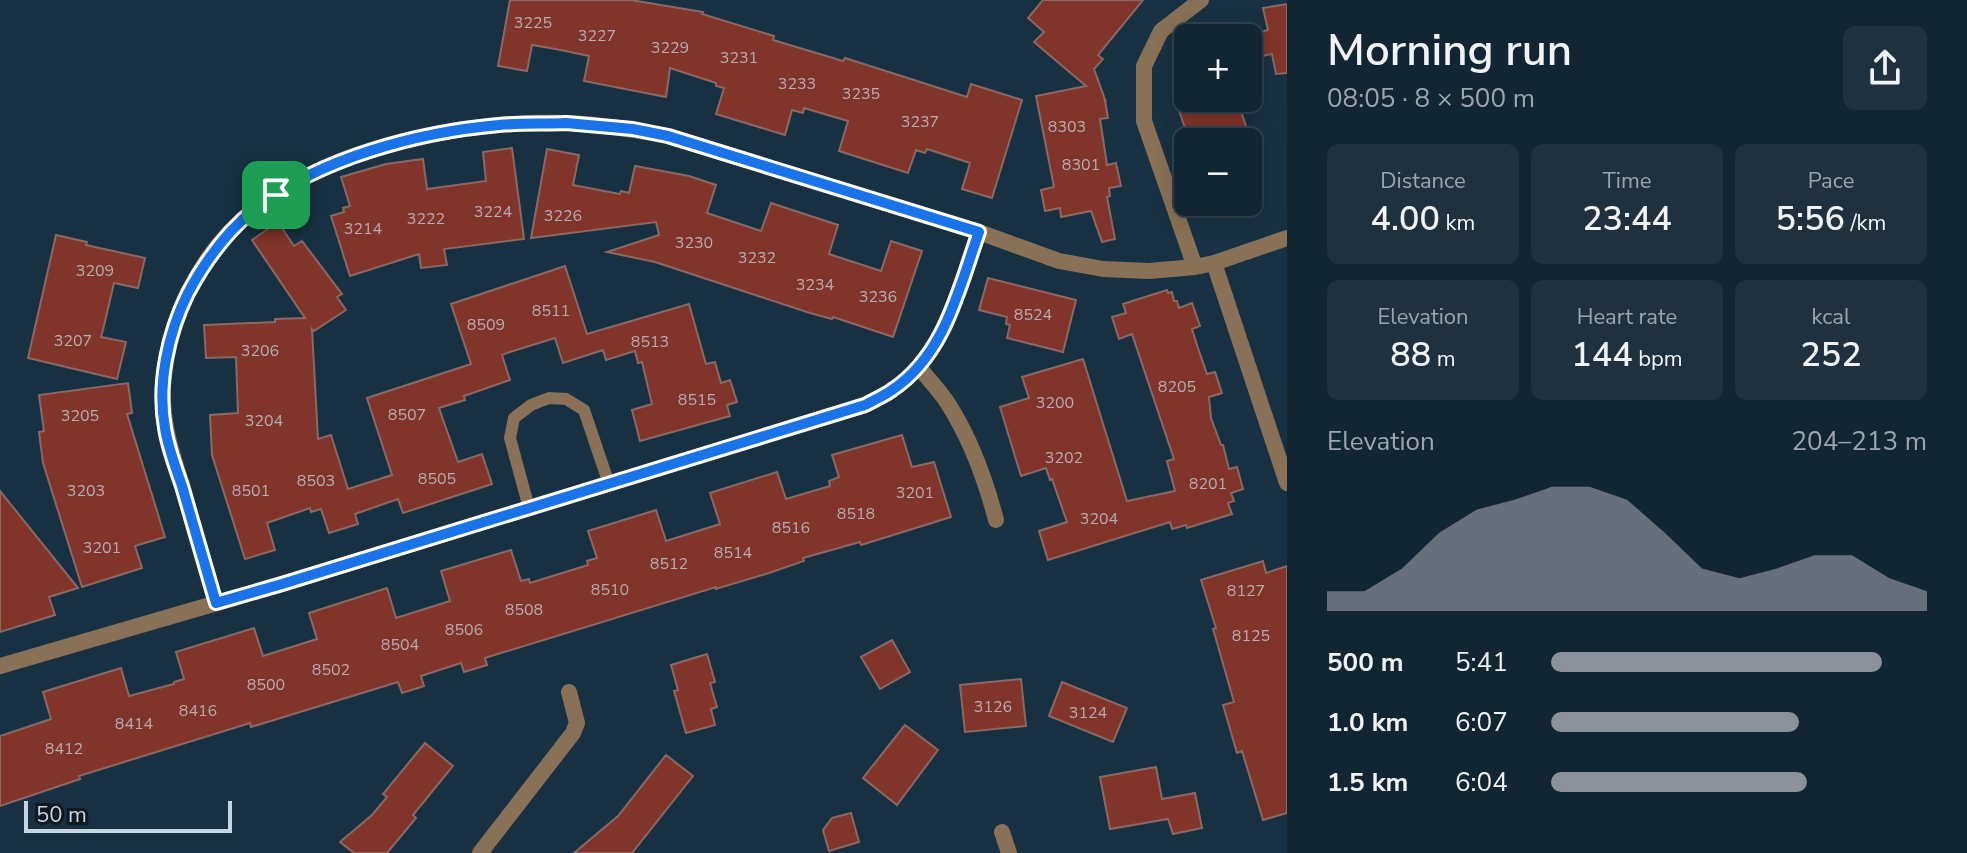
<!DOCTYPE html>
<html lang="en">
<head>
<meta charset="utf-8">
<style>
  :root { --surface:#122532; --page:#1f313e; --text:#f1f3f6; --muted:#9ca5ac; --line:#31424d; --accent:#8c9099 }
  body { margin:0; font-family:"Nunito Sans",sans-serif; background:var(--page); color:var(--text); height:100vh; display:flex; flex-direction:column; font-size:30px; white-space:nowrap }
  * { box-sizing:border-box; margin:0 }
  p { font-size:26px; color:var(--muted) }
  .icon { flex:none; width:44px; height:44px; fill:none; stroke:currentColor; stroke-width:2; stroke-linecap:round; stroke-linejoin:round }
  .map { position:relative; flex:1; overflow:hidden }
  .panel { display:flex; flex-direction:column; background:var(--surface); width:680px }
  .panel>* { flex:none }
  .controls { position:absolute; left:1174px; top:24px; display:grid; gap:16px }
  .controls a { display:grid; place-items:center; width:88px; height:88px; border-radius:12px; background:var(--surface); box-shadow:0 4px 20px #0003,0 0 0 2px var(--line); font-size:40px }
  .scale { position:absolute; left:24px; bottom:20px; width:208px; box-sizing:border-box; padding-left:8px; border:4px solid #c6d4df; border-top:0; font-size:22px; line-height:28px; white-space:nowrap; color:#c6d4df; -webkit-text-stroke:6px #0d181f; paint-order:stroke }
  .pin { position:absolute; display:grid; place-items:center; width:68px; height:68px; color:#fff; margin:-34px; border-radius:16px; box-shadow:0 4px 12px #0006 }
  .round { display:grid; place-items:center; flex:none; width:84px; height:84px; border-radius:12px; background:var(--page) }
  .summary { display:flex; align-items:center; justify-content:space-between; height:136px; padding:0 40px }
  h1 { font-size:44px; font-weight:600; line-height:60px }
  .stats { display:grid; grid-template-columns:repeat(3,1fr); gap:12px; height:136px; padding:8px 40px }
  .stats div { display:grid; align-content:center; border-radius:12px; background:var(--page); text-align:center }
  .stats b { font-size:34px; font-weight:600 }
  .stats small { font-size:22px; font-weight:400 }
  .stats p { font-size:22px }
  .chart { height:224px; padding:16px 40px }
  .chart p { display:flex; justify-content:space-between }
  .chart svg { width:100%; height:144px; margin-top:8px; fill:var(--accent); opacity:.7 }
  ul { padding:0 40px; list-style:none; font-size:26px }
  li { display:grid; grid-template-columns:128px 96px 1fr; align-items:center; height:60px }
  li i { height:20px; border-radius:10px; background:var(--accent) }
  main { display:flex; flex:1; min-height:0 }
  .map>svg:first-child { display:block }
</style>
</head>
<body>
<main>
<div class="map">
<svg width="1287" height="853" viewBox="0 0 1287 853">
  <rect width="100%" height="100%" fill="#183142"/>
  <path fill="#81342a" stroke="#8a6863" stroke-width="2" d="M 510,0 L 631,0 L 703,12 L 702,14 L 774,36 L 773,40 L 843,61 L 845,58 L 967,97 L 971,84 L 1022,100 L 992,198 L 962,189 L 970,163 L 927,149 L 925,153 L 916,150 L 908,173 L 839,151 L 848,121 L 804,108 L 803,113 L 792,110 L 785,135 L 716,114 L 724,88 L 716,86 L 716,83 L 670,68 L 666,97 L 584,81 L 589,56 L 561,50 L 532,45 L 527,71 L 498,66 Z
    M 1043,0 L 1143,0 L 1098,55 L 1103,59 L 1094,69 L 1106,102 L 1105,101 L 1108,118 L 1100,119 L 1107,165 L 1116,163 L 1121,186 L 1109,188 L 1110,196 L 1107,197 L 1115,239 L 1102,242 L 1091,211 L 1061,217 L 1060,208 L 1045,211 L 1041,190 L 1054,187 L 1036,96 L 1086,86 L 1034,42 L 1044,32 L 1028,18 Z
    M 1287,4 L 1287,73 L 1276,74 L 1272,54 L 1253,58 L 1248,35 L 1268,30 L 1263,8 Z
    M 1219,98 L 1237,98 L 1251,142 L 1190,142 L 1179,111 Z
    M 512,148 L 524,239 L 444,249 L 447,265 L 421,268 L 419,254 L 350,276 L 331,216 L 344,212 L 343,208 L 350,206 L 341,177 L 386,164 L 423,159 L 427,189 L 486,181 L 483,152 Z
    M 547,149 L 579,155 L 573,185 L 620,194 L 621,191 L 629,193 L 635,166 L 689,176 L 716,185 L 707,213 L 761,231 L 771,203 L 838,225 L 829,254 L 881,271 L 891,241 L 922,251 L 893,337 L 833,317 L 832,319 L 810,313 L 655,262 L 607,252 L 659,235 L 656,222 L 531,238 Z
    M 278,222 L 294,246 L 302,241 L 342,294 L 337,297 L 346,310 L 314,331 L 312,329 L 318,439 L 331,435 L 348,489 L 392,475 L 367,398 L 471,364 L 451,304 L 565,266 L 587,334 L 689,304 L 706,364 L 715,362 L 721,383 L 730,380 L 737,402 L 727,405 L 730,416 L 640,441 L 632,410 L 652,404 L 642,362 L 638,363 L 635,351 L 606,360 L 603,350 L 563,363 L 555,338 L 510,352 L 502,355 L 510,380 L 464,396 L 465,400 L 439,408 L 458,462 L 482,454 L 492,484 L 403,513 L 398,499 L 355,514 L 358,524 L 329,533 L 321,509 L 311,512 L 310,508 L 267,523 L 275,550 L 245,559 L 212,455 L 210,415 L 238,413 L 236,357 L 206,358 L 204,325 L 275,322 L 275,319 L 305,318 L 252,240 Z
    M 56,235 L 87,242 L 86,245 L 145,258 L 138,288 L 114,283 L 103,330 L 101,337 L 126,342 L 117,379 L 28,358 Z
    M 988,278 L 1076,300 L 1063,352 L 1007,338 L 1010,325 L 1006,324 L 1007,317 L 979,310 Z
    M 1167,290 L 1168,293 L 1172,292 L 1174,301 L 1177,301 L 1179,308 L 1192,303 L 1200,326 L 1192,329 L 1198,348 L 1207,374 L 1215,372 L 1222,393 L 1209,397 L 1211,418 L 1221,445 L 1223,445 L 1229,469 L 1237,467 L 1243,489 L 1231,493 L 1234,501 L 1228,503 L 1232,514 L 1187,528 L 1186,525 L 1172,529 L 1170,522 L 1048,560 L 1039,531 L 1067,522 L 1052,479 L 1050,480 L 1046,468 L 1021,476 L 1000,407 L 1029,398 L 1022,377 L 1083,359 L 1127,501 L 1175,491 L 1167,461 L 1174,459 L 1132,334 L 1119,339 L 1112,317 L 1126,313 L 1123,304 Z
    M 128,383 L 132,413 L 127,414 L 165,537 L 135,546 L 142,568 L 82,587 L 43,463 L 39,432 L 44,431 L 39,395 Z
    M 902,435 L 912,467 L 934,462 L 951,517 L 861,545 L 860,542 L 803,558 L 804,561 L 769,573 L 716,589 L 716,587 L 485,658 L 487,665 L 464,672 L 461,663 L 421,676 L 424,686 L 402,693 L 398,682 L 251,727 L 250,723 L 79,776 L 80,779 L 0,806 L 0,736 L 51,719 L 43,692 L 121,668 L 129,696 L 174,684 L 174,682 L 184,679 L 176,652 L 254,628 L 263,656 L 317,639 L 309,613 L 387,588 L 396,618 L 450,601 L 441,571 L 511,550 L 521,581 L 529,579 L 530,583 L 588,565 L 587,561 L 597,558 L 588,531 L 656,510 L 666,541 L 720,524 L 710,493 L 777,472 L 786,499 L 830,486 L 829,481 L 839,477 L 832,455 Z
    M 0,491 L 78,588 L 49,597 L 55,615 L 0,632 Z
    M 1263,561 L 1266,573 L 1287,566 L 1287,813 L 1263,820 L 1242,751 L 1237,753 L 1223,705 L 1234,702 L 1213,629 L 1216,628 L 1201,580 Z
    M 892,640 L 910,672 L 880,689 L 861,657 Z
    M 707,654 L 715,682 L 710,683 L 717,707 L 711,709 L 715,725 L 686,733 L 674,691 L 678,690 L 671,665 Z
    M 1021,679 L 1026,726 L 965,732 L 960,685 Z
    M 1062,682 L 1127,708 L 1113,742 L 1049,716 Z
    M 905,725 L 938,750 L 897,805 L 863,778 Z
    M 425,743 L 453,766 L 413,815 L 416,818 L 387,853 L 354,853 L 340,842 L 372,815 L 387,797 L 383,794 Z
    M 666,755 L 693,776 L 632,853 L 574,853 L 618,816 Z
    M 1156,767 L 1162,799 L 1195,793 L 1202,828 L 1173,834 L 1168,819 L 1110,829 L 1100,777 Z
    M 851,813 L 859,842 L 829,851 L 823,830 L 832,818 Z"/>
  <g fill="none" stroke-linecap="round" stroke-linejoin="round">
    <path stroke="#887156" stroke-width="12" d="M 529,508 L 510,438 L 514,418 L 531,405 L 549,398 L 566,399 L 584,410 L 609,484"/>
    <path stroke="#887156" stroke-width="16" d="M 1214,263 L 1287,483
      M 1195,267 L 1144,121 L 1144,66 L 1161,31 L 1201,0
      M 919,367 C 928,379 939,390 947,402 C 971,439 985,478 996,520
      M 216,603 C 205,566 194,529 184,492 C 173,457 161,423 163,386 C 168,317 201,251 256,208 C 335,146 466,120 566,123 C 600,124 634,130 668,136 L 979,232 L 1059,261 L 1103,269 L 1149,271 L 1195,267 L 1214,263 L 1287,238
      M 0,666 L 282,584 L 865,405 C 874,400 884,396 892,390 C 945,355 959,288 979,232
      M 1002,832 L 1009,853
      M 480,853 L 573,733 L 577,723 L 569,692"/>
  </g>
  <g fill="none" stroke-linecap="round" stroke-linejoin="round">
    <g stroke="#fff" stroke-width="16">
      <path id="route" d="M 566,123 L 633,129 L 668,136 L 979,232 C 959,288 945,355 892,390 C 884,396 874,400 865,405 L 282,584 L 216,603 C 205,564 193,525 182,486 C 176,468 168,448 165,428 C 157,384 168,333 188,293 C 205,261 227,231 256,208 C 320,158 419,132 499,125 C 521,123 544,124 566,123 Z"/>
    </g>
    <use href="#route" stroke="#1a73e8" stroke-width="10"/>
  </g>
  <g text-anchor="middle" stroke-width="6" stroke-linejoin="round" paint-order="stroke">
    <g font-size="16" fill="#b5acb2">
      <text x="533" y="28">3225</text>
      <text x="597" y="41">3227</text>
      <text x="670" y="53">3229</text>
      <text x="739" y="63">3231</text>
      <text x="797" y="89">3233</text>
      <text x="861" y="99">3235</text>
      <text x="920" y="127">3237</text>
      <text x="1067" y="132">8303</text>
      <text x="1081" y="170">8301</text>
      <text x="493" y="217">3224</text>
      <text x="563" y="221">3226</text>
      <text x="426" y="224">3222</text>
      <text x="363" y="234">3214</text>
      <text x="694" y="248">3230</text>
      <text x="757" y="263">3232</text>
      <text x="95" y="276">3209</text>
      <text x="815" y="290">3234</text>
      <text x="878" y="302">3236</text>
      <text x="551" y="316">8511</text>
      <text x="1033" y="320">8524</text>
      <text x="486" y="330">8509</text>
      <text x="73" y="346">3207</text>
      <text x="650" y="347">8513</text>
      <text x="260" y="356">3206</text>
      <text x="1177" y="392">8205</text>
      <text x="697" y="405">8515</text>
      <text x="1055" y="408">3200</text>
      <text x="407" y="420">8507</text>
      <text x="80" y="421">3205</text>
      <text x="264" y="426">3204</text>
      <text x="1064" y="463">3202</text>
      <text x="437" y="484">8505</text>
      <text x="316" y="486">8503</text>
      <text x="1208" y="489">8201</text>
      <text x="86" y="496">3203</text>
      <text x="251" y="496">8501</text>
      <text x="915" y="498">3201</text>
      <text x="856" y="519">8518</text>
      <text x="1099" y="524">3204</text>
      <text x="791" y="533">8516</text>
      <text x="102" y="553">3201</text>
      <text x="733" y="558">8514</text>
      <text x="669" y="569">8512</text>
      <text x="610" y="595">8510</text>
      <text x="1246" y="596">8127</text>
      <text x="524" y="615">8508</text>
      <text x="464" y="635">8506</text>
      <text x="1251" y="641">8125</text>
      <text x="400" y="650">8504</text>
      <text x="331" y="675">8502</text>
      <text x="266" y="690">8500</text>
      <text x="993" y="712">3126</text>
      <text x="198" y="716">8416</text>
      <text x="1088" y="718">3124</text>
      <text x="134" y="729">8414</text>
      <text x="64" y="754">8412</text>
    </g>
  </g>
</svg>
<div class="controls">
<a>+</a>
<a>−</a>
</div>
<div class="scale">50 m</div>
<div class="pin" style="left:276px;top:195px;background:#1e9e55"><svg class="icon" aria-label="arrive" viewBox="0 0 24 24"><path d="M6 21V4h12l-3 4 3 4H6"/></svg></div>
</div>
<section class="panel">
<div class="summary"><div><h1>Morning run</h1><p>08:05 · 8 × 500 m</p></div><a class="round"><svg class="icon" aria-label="share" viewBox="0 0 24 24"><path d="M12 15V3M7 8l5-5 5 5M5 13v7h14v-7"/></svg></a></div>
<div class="stats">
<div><p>Distance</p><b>4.00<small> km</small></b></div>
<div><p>Time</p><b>23:44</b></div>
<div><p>Pace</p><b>5:56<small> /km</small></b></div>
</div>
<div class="stats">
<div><p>Elevation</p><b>88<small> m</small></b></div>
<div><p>Heart rate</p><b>144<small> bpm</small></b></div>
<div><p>kcal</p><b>252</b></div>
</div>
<div class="chart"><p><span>Elevation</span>204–213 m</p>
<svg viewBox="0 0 160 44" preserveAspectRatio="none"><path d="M0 44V38L10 38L20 31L30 20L40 13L50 10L60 6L70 6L80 10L90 20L100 31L110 34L120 31L130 27L140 27L150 34L160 38V44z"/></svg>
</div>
<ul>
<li><b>500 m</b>5:41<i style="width:88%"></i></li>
<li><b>1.0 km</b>6:07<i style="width:66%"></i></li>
<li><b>1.5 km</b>6:04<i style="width:68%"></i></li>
</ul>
</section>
</main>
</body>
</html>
